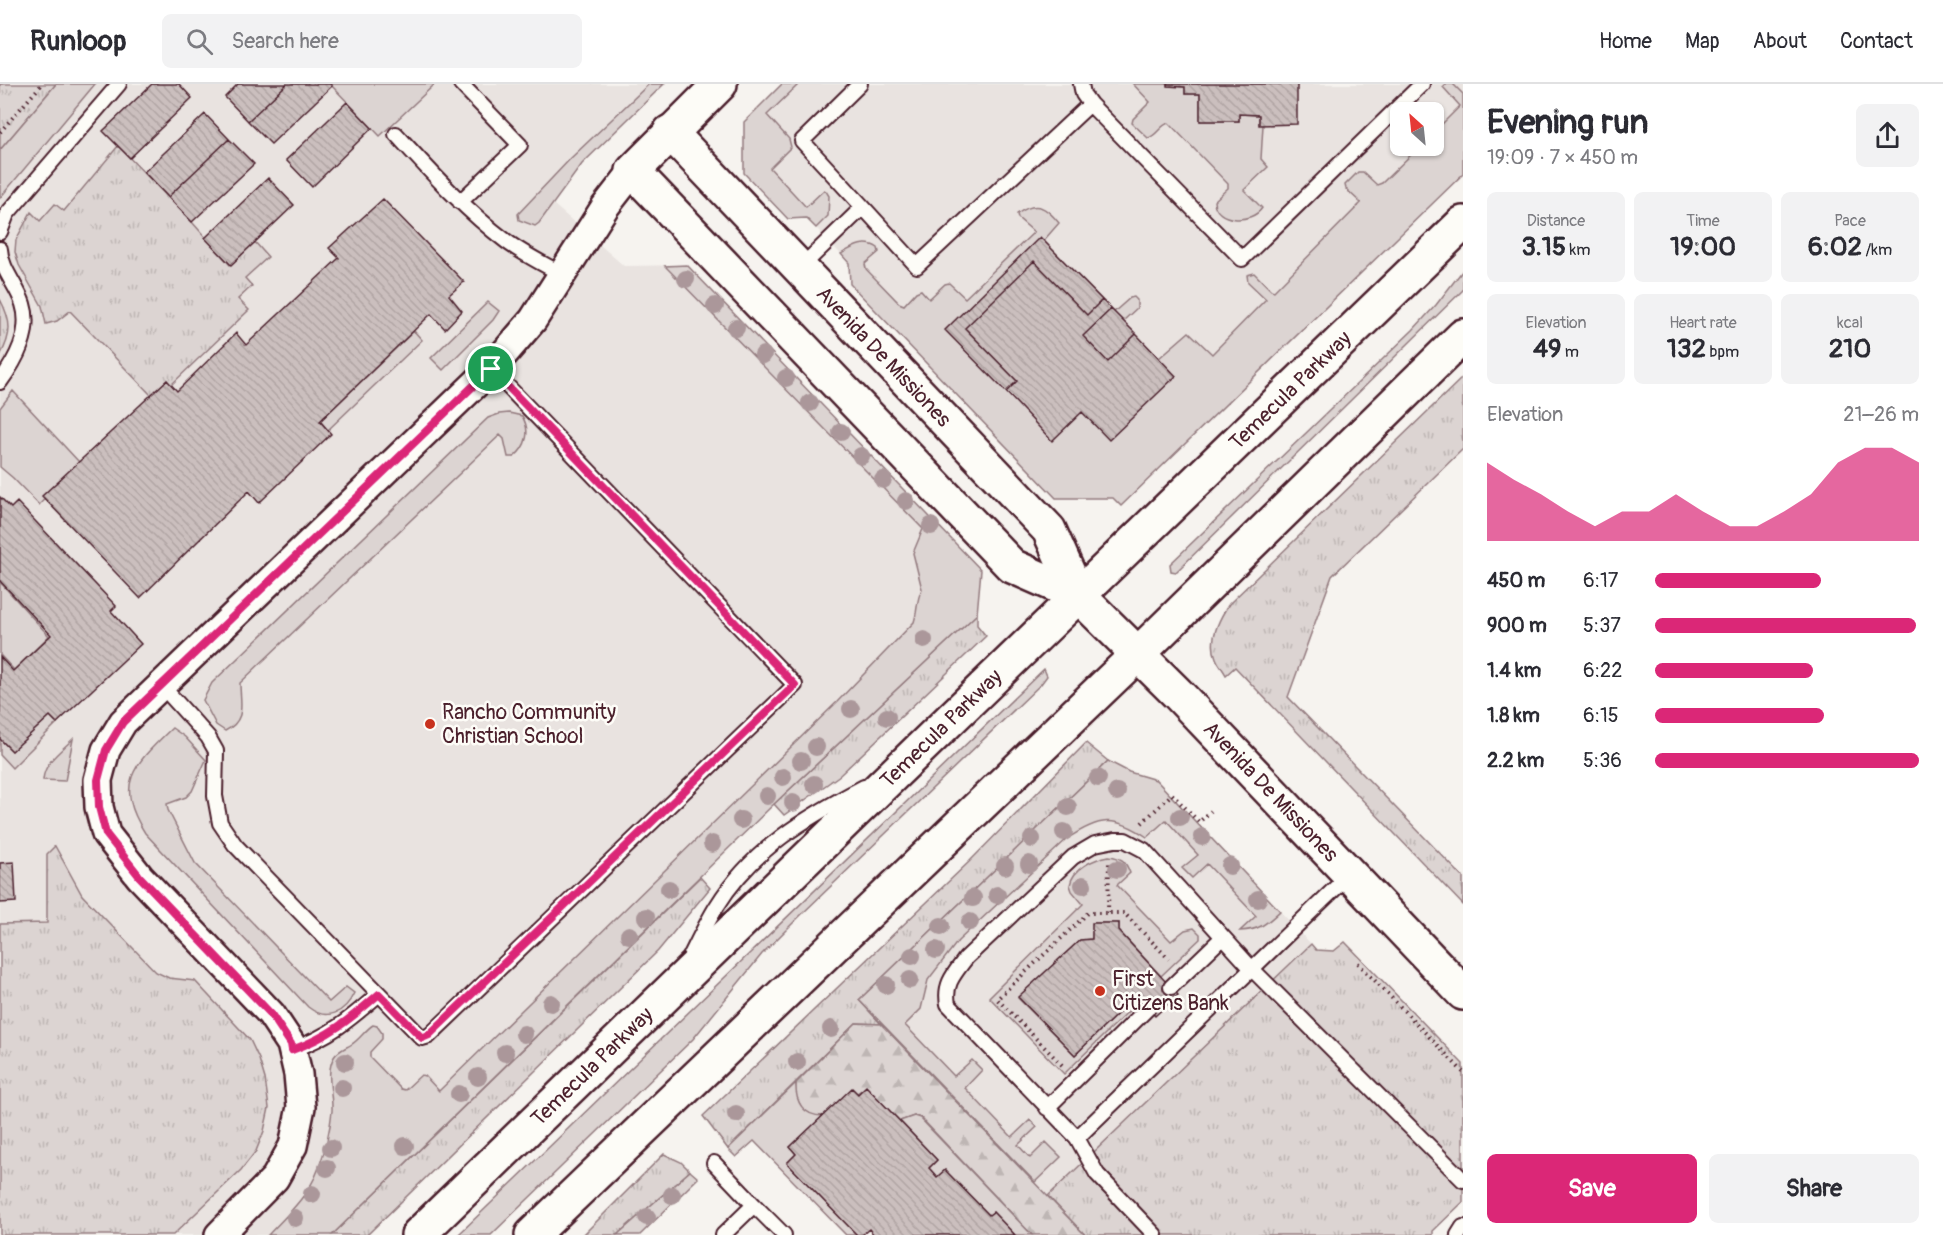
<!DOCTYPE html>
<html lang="en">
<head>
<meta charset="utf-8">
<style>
  :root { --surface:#fff; --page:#f2f2f3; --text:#2b2b33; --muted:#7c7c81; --line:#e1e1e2; --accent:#db2777 }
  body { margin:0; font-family:Pangolin,sans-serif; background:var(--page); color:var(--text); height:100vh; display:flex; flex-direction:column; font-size:22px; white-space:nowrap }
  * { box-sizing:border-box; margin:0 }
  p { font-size:20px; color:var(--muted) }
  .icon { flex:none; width:33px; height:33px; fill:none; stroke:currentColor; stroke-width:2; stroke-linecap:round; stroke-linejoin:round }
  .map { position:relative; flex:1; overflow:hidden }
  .side { display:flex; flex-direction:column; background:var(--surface); width:480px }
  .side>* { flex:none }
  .needle { width:39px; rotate:333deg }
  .tools { position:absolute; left:1390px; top:18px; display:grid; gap:12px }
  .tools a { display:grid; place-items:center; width:54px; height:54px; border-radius:9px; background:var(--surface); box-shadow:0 2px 4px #0004; font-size:30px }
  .pin { position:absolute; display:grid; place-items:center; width:51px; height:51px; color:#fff; margin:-26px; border:3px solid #fff; border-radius:50%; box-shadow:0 2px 6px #0007 }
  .round { display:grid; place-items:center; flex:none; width:63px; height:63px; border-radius:9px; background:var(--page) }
  .head { display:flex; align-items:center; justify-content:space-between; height:102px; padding:0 24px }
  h1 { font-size:33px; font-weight:700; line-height:45px }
  .stats { display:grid; grid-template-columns:repeat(3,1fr); gap:9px; height:102px; padding:6px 24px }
  .stats div { display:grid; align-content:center; border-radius:9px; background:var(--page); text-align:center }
  .stats b { font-size:26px; font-weight:700 }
  .stats small { font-size:16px; font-weight:400 }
  .stats p { font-size:16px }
  .chart { height:168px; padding:12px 24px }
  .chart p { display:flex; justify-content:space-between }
  .chart svg { width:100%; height:108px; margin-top:6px; fill:var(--accent); opacity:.7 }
  .primary-button { display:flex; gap:12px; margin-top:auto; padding:12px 24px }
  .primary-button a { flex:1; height:69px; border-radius:9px; background:var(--accent); color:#fff; font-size:24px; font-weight:700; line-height:69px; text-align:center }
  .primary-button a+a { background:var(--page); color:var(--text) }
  ul { padding:0 24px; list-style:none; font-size:20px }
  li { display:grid; grid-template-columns:96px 72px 1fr; align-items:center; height:45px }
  li i { height:15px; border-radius:8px; background:var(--accent) }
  header { display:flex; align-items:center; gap:36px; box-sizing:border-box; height:84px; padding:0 30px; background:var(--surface); border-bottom:2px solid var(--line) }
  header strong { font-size:28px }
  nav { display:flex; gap:33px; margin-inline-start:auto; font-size:21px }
  .search { width:420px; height:54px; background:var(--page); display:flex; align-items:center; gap:15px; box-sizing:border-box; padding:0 21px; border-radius:9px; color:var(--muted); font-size:22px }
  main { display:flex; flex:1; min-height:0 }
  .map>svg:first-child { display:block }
</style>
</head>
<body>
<header>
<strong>Runloop</strong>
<div class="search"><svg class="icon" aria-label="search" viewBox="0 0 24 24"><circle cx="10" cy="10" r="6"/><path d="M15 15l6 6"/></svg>Search here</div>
<nav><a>Home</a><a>Map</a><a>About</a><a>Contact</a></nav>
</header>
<main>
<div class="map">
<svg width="1463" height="1151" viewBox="0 0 1463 1151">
  <defs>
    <pattern id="grass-tufts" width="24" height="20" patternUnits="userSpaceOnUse" patternTransform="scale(1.5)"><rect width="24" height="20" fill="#dcd4d2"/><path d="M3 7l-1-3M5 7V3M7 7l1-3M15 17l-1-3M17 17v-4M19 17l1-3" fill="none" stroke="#beb6b4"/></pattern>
    <pattern id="forest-firs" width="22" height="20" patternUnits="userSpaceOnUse" patternTransform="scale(1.5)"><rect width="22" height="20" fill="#dcd4d2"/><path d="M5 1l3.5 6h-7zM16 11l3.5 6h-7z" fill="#beb6b4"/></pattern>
    <pattern id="building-back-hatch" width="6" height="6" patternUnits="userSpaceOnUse" patternTransform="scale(1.5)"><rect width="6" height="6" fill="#cbbfbe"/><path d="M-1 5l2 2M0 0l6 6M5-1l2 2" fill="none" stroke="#b0a4a3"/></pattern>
  </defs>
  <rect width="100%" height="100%" fill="#f6f3ef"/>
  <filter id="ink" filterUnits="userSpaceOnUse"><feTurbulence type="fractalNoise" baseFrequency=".0167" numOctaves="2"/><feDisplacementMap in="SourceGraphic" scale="12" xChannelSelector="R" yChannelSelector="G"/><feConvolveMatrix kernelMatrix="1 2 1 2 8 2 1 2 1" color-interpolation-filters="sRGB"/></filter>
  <g filter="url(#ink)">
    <path fill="#e9e3e0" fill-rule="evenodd" d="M 56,0 L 664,0 L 582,80 L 553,120 L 624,182 L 687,181 L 981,486 L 977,530 L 774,720 L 332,1151 L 0,1151 L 0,66 Z
      M 782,0 L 1463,0 L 1463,90 L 1121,422 L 1113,414 L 1056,414 L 850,200 L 849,179 L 807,134 L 788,135 L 744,89 L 744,38 ZM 1401,28 L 1434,28 L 1434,62 L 1401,62 Z
      M 1108,677 L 1129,688 L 1156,696 L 1311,860 L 1048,1112 L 881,940 Z"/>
    <path fill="url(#grass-tufts)" stroke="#937a7e" stroke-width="1.5" d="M 0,0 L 56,0 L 0,66 Z
      M 118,62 L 192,138 L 230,181 L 255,158 L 268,173 L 245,194 L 252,202 L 238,215 L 249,226 L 171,301 L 167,296 L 151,311 L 70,227 L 57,237 L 46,240 L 42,222 L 19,181 L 15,168 L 16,156 L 31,128 L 40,137 L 55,120 L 64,127 Z
      M 0,215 C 12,238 12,250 0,272 Z
      M 1463,293 L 1463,365 L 1332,492 L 1288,613 L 1463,793 L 1463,821 L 1235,583 L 1226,591 C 1223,585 1218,580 1216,574 C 1208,556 1219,535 1229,520 Z
      M 977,530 L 977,541 L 986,552 L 840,691 L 784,731 L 774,720 Z
      M 1086,659 L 1108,677 L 859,916 L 881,940 L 856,939 L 728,1065 L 703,1032 L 969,778 Z
      M 55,762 L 82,811 L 156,888 L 169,894 L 195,897 L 250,956 L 259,975 L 265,995 L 269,1024 L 264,1047 L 256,1067 L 241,1086 L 173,1151 L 0,1151 L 0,840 L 47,839 L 47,770 Z
      M 700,793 L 710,804 L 658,867 L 367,1151 L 332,1151 Z
      M 1345,858 L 1463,980 L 1463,1118 L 1433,1147 L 1433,1151 L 1085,1151 L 1048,1112 L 1311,860 L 1316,866 L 1334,867 Z
      M 664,1070 L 681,1078 L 690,1087 L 617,1151 L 583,1151 Z"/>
    <path fill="url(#forest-firs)" stroke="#937a7e" stroke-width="1.5" d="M 856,939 L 881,940 L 1085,1151 L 1032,1151 L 921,1034 L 914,1032 L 900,1037 L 866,1003 L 823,1032 L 813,1032 L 802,1024 L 795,1011 L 796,999 Z"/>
    <path fill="#dcd4d2" stroke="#937a7e" stroke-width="1.5" d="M 56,0 L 95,0 L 0,114 L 0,66 Z
      M 330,0 L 435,0 L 380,52 Z
      M 649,0 L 664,0 L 582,80 L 539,139 L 535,142 L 519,136 L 518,130 L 571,74 Z
      M 782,0 L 799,0 L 767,31 L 789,55 L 791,63 L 770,84 L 806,123 L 824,106 L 826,107 L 829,112 L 828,132 L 816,144 L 806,134 L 788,135 L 744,89 L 744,38 Z
      M 1133,0 L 1167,0 L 1168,2 L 1185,3 L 1185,10 L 1200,10 L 1200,37 L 1239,37 L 1239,30 L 1259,31 L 1259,40 L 1263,41 L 1261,75 L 1268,83 L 1244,106 L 1262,124 C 1252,140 1215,139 1214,117 L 1228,104 L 1228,100 L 1169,39 C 1160,41 1157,52 1148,54 L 1132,39 L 1133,35 L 1150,18 Z
      M 1446,0 L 1453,0 L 1463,10 L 1463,90 L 1121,422 L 1113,414 L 1056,414 L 850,200 L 849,179 L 841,170 C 853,163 865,155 878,164 L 879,168 L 865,180 L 866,185 L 899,219 L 904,221 L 916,208 L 921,206 L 929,215 L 945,200 L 949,199 L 965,214 L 1034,148 L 1018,134 L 1017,130 C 1037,116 1046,123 1059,139 L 1045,155 L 1045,158 L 1114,228 L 1130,214 L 1134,213 L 1137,216 L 1137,224 L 1123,237 L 1159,274 L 1189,248 L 1212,270 L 1266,215 L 1248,198 L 1247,191 L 1254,189 L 1271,206 L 1274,207 L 1361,119 L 1346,105 L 1345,101 L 1358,88 L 1363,88 L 1377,101 L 1382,99 L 1420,62 L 1434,62 L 1434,48 L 1460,22 L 1443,3 Z
      M 687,181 L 981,486 L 977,530 L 774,720 L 332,1151 L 268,1151 C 286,1132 309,1111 318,1086 C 325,1067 330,1047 332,1027 C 333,1010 325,988 334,973 C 338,966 346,964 352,960 C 360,955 365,946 373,941 L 377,942 L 382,949 L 382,955 L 370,968 L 370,973 L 401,1005 L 405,1006 L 421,991 L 425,992 L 439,1007 L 837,618 L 914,538 C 918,526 916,516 922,505 L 913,469 L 923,445 L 665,182 Z
      M 1463,186 L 1463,206 L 1176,488 L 1171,487 L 1170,480 L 1413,246 L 1436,221 Z
      M 488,218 L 499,227 L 493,236 L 443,286 L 431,274 Z
      M 414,247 L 422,256 L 328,346 L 320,337 Z
      M 13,307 L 79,378 L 39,421 L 13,394 L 0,383 L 0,324 Z
      M 509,329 L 522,332 C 531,347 527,362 514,373 L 508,373 L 504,355 L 500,351 L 240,599 C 240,620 247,636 225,647 L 216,641 L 203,616 L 212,599 L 488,334 L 499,330 Z
      M 0,498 L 49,552 L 14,586 L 0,571 Z
      M 1044,585 L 1047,592 L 1041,600 L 803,829 L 762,870 L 693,955 L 491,1151 L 458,1151 Z
      M 50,632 L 57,639 L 12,684 L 0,671 L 0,655 L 12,667 Z
      M 172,644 L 185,653 L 206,676 L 192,707 L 186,713 L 167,720 L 168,726 L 195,779 L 329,918 L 346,903 L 354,909 C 345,929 327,938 308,923 L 145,749 C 113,699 135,680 172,644 Z
      M 73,655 L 65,697 L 43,696 C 44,678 61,667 73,655 Z
      M 1108,677 L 1129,688 L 1156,696 L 1280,827 C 1266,840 1260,846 1240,847 L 1256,832 L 1207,780 L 1192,794 L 1182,784 L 1198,771 L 1166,736 L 1147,753 C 1115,731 1099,733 1067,755 L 958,857 L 928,896 L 921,925 L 905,941 L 954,992 L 972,976 L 982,986 L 965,1004 L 1012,1053 L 1030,1036 L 1037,1043 L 1018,1061 L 1030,1074 L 1046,1058 L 1061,1073 L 1035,1098 L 859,916 Z
      M 1109,772 C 1122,774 1125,776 1130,789 L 1117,801 L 1171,857 L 1185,846 L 1194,844 L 1200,850 L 1200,855 L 1161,892 L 1119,847 L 1119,839 L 1093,839 L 1092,855 L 1080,856 L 1018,914 L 1075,971 L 1136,912 L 1140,916 L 1064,990 L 989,913 L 1083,820 L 1072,807 L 1070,801 C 1073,784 1094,775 1109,772 Z
      M 796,999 C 795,1018 803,1032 823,1032 L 790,1063 L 796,1070 L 787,1079 L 857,1151 L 846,1151 L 754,1057 L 736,1073 L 728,1065 Z
      M 914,1032 L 920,1034 L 1032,1151 L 1015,1151 L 993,1128 L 989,1131 L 945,1086 L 937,1093 L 929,1084 L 937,1076 L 900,1037 Z
      M 690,1087 L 698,1094 L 640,1151 L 617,1151 Z"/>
    <path fill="url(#building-back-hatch)" stroke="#4a1f2b" stroke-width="1.5" d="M 152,0 L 179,0 L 192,14 L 130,74 L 103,47 Z
      M 238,0 L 287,0 L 248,37 L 225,13 Z
      M 287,0 L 330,0 L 332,2 L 271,60 L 248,37 Z
      M 1167,0 L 1297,0 L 1297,40 L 1259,41 L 1259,31 L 1239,30 L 1239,37 L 1200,37 L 1200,10 L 1185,10 L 1185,3 L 1167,2 Z
      M 347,18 L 372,44 L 312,103 L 286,76 Z
      M 205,30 L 229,55 L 168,113 L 144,88 Z
      M 229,55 L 254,80 L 192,138 L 168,113 Z
      M 268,94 L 294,121 L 231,181 L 205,154 Z
      M 383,115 L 464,198 L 449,211 L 462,227 L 445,245 L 431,230 L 320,337 L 331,350 L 259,419 L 249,407 L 140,514 L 42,412 L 167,296 L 177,307 L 236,249 L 246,261 L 339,174 L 329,164 Z
      M 1040,153 L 1102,216 L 1087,231 L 1034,177 L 965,244 L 1017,297 L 1006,308 L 945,246 Z
      M 1034,177 L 1087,231 L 1102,216 L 1111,225 L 1083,252 L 1108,278 L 1136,250 L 1176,292 L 1109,356 L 1082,328 L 1052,357 L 1006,308 L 1017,297 L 965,244 Z
      M 1111,225 L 1136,250 L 1108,278 L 1083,252 Z
      M 0,413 L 11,424 L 17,418 L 116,522 L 111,527 L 141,560 L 57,639 L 50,632 L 12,667 L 0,655 L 0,573 L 13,587 L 51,551 L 0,497 Z
      M 14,778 L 16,818 L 0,819 L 0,779 Z
      M 1092,839 L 1119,839 L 1119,847 L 1178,911 L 1155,932 L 1136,912 L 1075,971 L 1018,913 L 1080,856 L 1092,855 Z
      M 866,1002 L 937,1076 L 929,1084 L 937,1093 L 945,1086 L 989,1131 L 993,1128 L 1015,1151 L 874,1151 L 869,1145 L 862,1151 L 857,1151 L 787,1079 L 796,1070 L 790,1063 L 852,1004 L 858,1010 Z"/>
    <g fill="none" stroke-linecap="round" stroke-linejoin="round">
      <g stroke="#4a1f2b" stroke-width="18">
        <path id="lane" d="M 860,0 L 802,57 L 863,123
          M 1081,0 L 1083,10 L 1090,20 L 1242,175 L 1422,0
          M 396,50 C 431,88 465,126 506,157 C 523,170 544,180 563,191
          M 460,118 L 520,61 L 461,0
          M 0,148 L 7,130 L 119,0
          M 0,165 C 1,186 17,201 23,220 C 32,248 16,276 0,298
          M 800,184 L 863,123 L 917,182 L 1090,20
          M 161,601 L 208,653 L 216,667 L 215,712 L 220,739 L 235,761 L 422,954 L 429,952 L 795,601 L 491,285
          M 1351,789 L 1077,1054 L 948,920 C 944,900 954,890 966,874 L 1073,773 L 1095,760 L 1115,756 L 1125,756 L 1144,766 L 1252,885 L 1463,1096
          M 691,871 C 699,855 707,838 717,822 C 752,765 807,733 864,703
          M 1171,903 L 1223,853
          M 292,966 C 330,952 349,936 379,910
          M 1047,1024 L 1148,924
          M 1077,1054 L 1097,1090 L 1155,1151
          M 714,1079 L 754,1121
          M 723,1151 L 754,1121 L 784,1151
          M 1458,1151 L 1463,1143"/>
      </g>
      <g stroke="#4a1f2b" stroke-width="32">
        <path id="street" d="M 219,1151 L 275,1094 L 293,1062 L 301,1023 L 298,990 L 291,960 L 271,930 L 140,793 L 106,750 L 99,723 L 98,696 L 106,666 L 123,638 L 491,285 L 533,236 L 605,123 L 633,87"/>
      </g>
      <g stroke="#4a1f2b" stroke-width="38">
        <g id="secondary">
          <path id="s1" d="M 720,0 L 633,87 L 1012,482 L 1078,511 L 1177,609 L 1463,909"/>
          <path id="s2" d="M 670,48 L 1049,446 L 1078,511"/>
        </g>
      </g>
      <g stroke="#4a1f2b" stroke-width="38">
        <g id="primary">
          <path id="s3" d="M 418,1151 L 1463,139"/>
          <path d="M 532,1151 L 1138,570 L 1463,252"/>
        </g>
      </g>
      <path stroke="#4a1f2b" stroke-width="4" stroke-dasharray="1.5 4.5" stroke-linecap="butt" d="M 0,48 L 42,0
        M 1142,739 L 1172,710 L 1199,738 L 1211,727
        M 1108,829 L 1109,778
        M 1358,879 L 1463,988
        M 1062,981 L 997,915 L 1088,829 L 1124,829 L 1169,875"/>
      <use href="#lane" stroke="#fdfcf7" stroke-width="14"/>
      <use href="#street" stroke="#fdfcf7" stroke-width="27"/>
      <use href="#secondary" stroke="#fdfcf7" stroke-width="33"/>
      <use href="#primary" stroke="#fdfcf7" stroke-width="33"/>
    </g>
    <g fill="#ab979a">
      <circle cx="686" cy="195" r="9"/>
      <circle cx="715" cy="222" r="9"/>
      <circle cx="736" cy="244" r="9"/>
      <circle cx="763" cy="271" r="9"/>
      <circle cx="786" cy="294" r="9"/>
      <circle cx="810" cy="319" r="9"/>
      <circle cx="841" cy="348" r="9"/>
      <circle cx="861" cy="372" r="9"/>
      <circle cx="883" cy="396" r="9"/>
      <circle cx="906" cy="417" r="9"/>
      <circle cx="931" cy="442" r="9"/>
      <circle cx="924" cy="556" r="9"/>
      <circle cx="851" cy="625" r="9"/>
      <circle cx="887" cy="633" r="9"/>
      <circle cx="816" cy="663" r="9"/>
      <circle cx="801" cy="677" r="9"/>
      <circle cx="783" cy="693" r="9"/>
      <circle cx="1098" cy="694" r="9"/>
      <circle cx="814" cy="700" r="9"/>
      <circle cx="1117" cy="708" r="9"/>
      <circle cx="767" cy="712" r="9"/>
      <circle cx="793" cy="719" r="9"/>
      <circle cx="1068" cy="723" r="9"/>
      <circle cx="1180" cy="733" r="9"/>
      <circle cx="741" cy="736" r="9"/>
      <circle cx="1064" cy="748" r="9"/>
      <circle cx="1202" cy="753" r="9"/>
      <circle cx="1032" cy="755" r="9"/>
      <circle cx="712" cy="760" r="9"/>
      <circle cx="1029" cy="780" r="9"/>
      <circle cx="1005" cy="782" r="9"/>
      <circle cx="1230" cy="782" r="9"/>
      <circle cx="1117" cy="785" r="9"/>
      <circle cx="1083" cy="801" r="9"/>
      <circle cx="669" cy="805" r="9"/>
      <circle cx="997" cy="811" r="9"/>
      <circle cx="973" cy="814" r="9"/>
      <circle cx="1258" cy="815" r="9"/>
      <circle cx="646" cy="833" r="9"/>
      <circle cx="970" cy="838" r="9"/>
      <circle cx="941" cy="842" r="9"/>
      <circle cx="629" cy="851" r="9"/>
      <circle cx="936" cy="866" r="9"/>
      <circle cx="912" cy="872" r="9"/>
      <circle cx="910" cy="896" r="9"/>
      <circle cx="886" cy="901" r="9"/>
      <circle cx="551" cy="919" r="9"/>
      <circle cx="831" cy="945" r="9"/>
      <circle cx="524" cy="950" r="9"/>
      <circle cx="505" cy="969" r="9"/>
      <circle cx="345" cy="978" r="9"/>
      <circle cx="797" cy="978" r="9"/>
      <circle cx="478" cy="993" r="9"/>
      <circle cx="342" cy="1004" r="9"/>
      <circle cx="459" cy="1010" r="9"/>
      <circle cx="736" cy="1030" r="9"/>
      <circle cx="405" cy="1062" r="9"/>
      <circle cx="331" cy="1064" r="9"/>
      <circle cx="327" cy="1084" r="9"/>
      <circle cx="312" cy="1110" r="9"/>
      <circle cx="672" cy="1111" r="9"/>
      <circle cx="647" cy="1133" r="9"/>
      <circle cx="295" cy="1134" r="9"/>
    </g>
  </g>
  <g fill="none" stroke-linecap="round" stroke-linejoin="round" filter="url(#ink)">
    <g stroke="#fff" stroke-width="12">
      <path id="route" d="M 491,285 L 795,601 L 429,951 L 422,954 L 379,910 C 349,936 330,952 292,966 L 291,960 L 271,930 L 140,793 L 106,750 L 99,723 L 98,696 L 106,666 L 123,638 Z"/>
    </g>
    <use href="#route" stroke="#db2777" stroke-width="8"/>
  </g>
  <g fill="#c8321e" stroke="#fdfcf7" stroke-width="2">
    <circle cx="430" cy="640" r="6"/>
    <circle cx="1100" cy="907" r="6"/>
  </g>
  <g text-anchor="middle" stroke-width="5" stroke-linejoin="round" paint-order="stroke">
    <g font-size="21" fill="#4a1f2b" stroke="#fdfcf7">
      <text dy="7" stroke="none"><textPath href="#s2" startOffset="310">Avenida De Missiones</textPath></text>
      <text dy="7" stroke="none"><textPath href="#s3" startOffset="1214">Temecula Parkway</textPath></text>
      <text dy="7" stroke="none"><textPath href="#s3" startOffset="728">Temecula Parkway</textPath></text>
      <text dy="7" stroke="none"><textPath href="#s1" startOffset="1018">Avenida De Missiones</textPath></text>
      <text dy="7" stroke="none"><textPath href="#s3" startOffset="242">Temecula Parkway</textPath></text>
    </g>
    <g font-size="21" fill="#4a1f2b" stroke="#fdfcf7" text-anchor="start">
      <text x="442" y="635">Rancho Community<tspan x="442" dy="24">Christian School</tspan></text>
      <text x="1112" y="902">First<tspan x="1112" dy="24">Citizens Bank</tspan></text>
    </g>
  </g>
</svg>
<div class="tools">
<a><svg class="needle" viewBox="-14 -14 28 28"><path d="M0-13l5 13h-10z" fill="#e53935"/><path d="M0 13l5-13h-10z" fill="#7c7c81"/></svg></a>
</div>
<div class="pin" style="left:491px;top:285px;background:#1e9e55"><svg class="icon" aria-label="arrive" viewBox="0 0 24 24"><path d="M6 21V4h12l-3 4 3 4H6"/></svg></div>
</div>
<section class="side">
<div class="head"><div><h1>Evening run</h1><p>19:09 · 7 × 450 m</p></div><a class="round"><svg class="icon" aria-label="share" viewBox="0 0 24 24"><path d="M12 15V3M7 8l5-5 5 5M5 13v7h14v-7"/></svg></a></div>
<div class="stats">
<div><p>Distance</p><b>3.15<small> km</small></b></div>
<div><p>Time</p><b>19:00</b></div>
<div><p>Pace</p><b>6:02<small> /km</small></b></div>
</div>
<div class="stats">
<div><p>Elevation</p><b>49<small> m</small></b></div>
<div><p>Heart rate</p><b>132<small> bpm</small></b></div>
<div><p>kcal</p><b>210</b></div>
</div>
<div class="chart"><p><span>Elevation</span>21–26 m</p>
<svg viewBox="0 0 160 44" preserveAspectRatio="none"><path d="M0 44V12L10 19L20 25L30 32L40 38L50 32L60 32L70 25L80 32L90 38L100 38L110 32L120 25L130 12L140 6L150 6L160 12V44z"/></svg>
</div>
<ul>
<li><b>450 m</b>6:17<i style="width:63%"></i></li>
<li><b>900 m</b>5:37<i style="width:99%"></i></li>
<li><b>1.4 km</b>6:22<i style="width:60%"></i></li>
<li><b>1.8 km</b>6:15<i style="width:64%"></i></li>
<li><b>2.2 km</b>5:36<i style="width:100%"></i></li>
</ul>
<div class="primary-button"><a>Save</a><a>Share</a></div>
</section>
</main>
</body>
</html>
